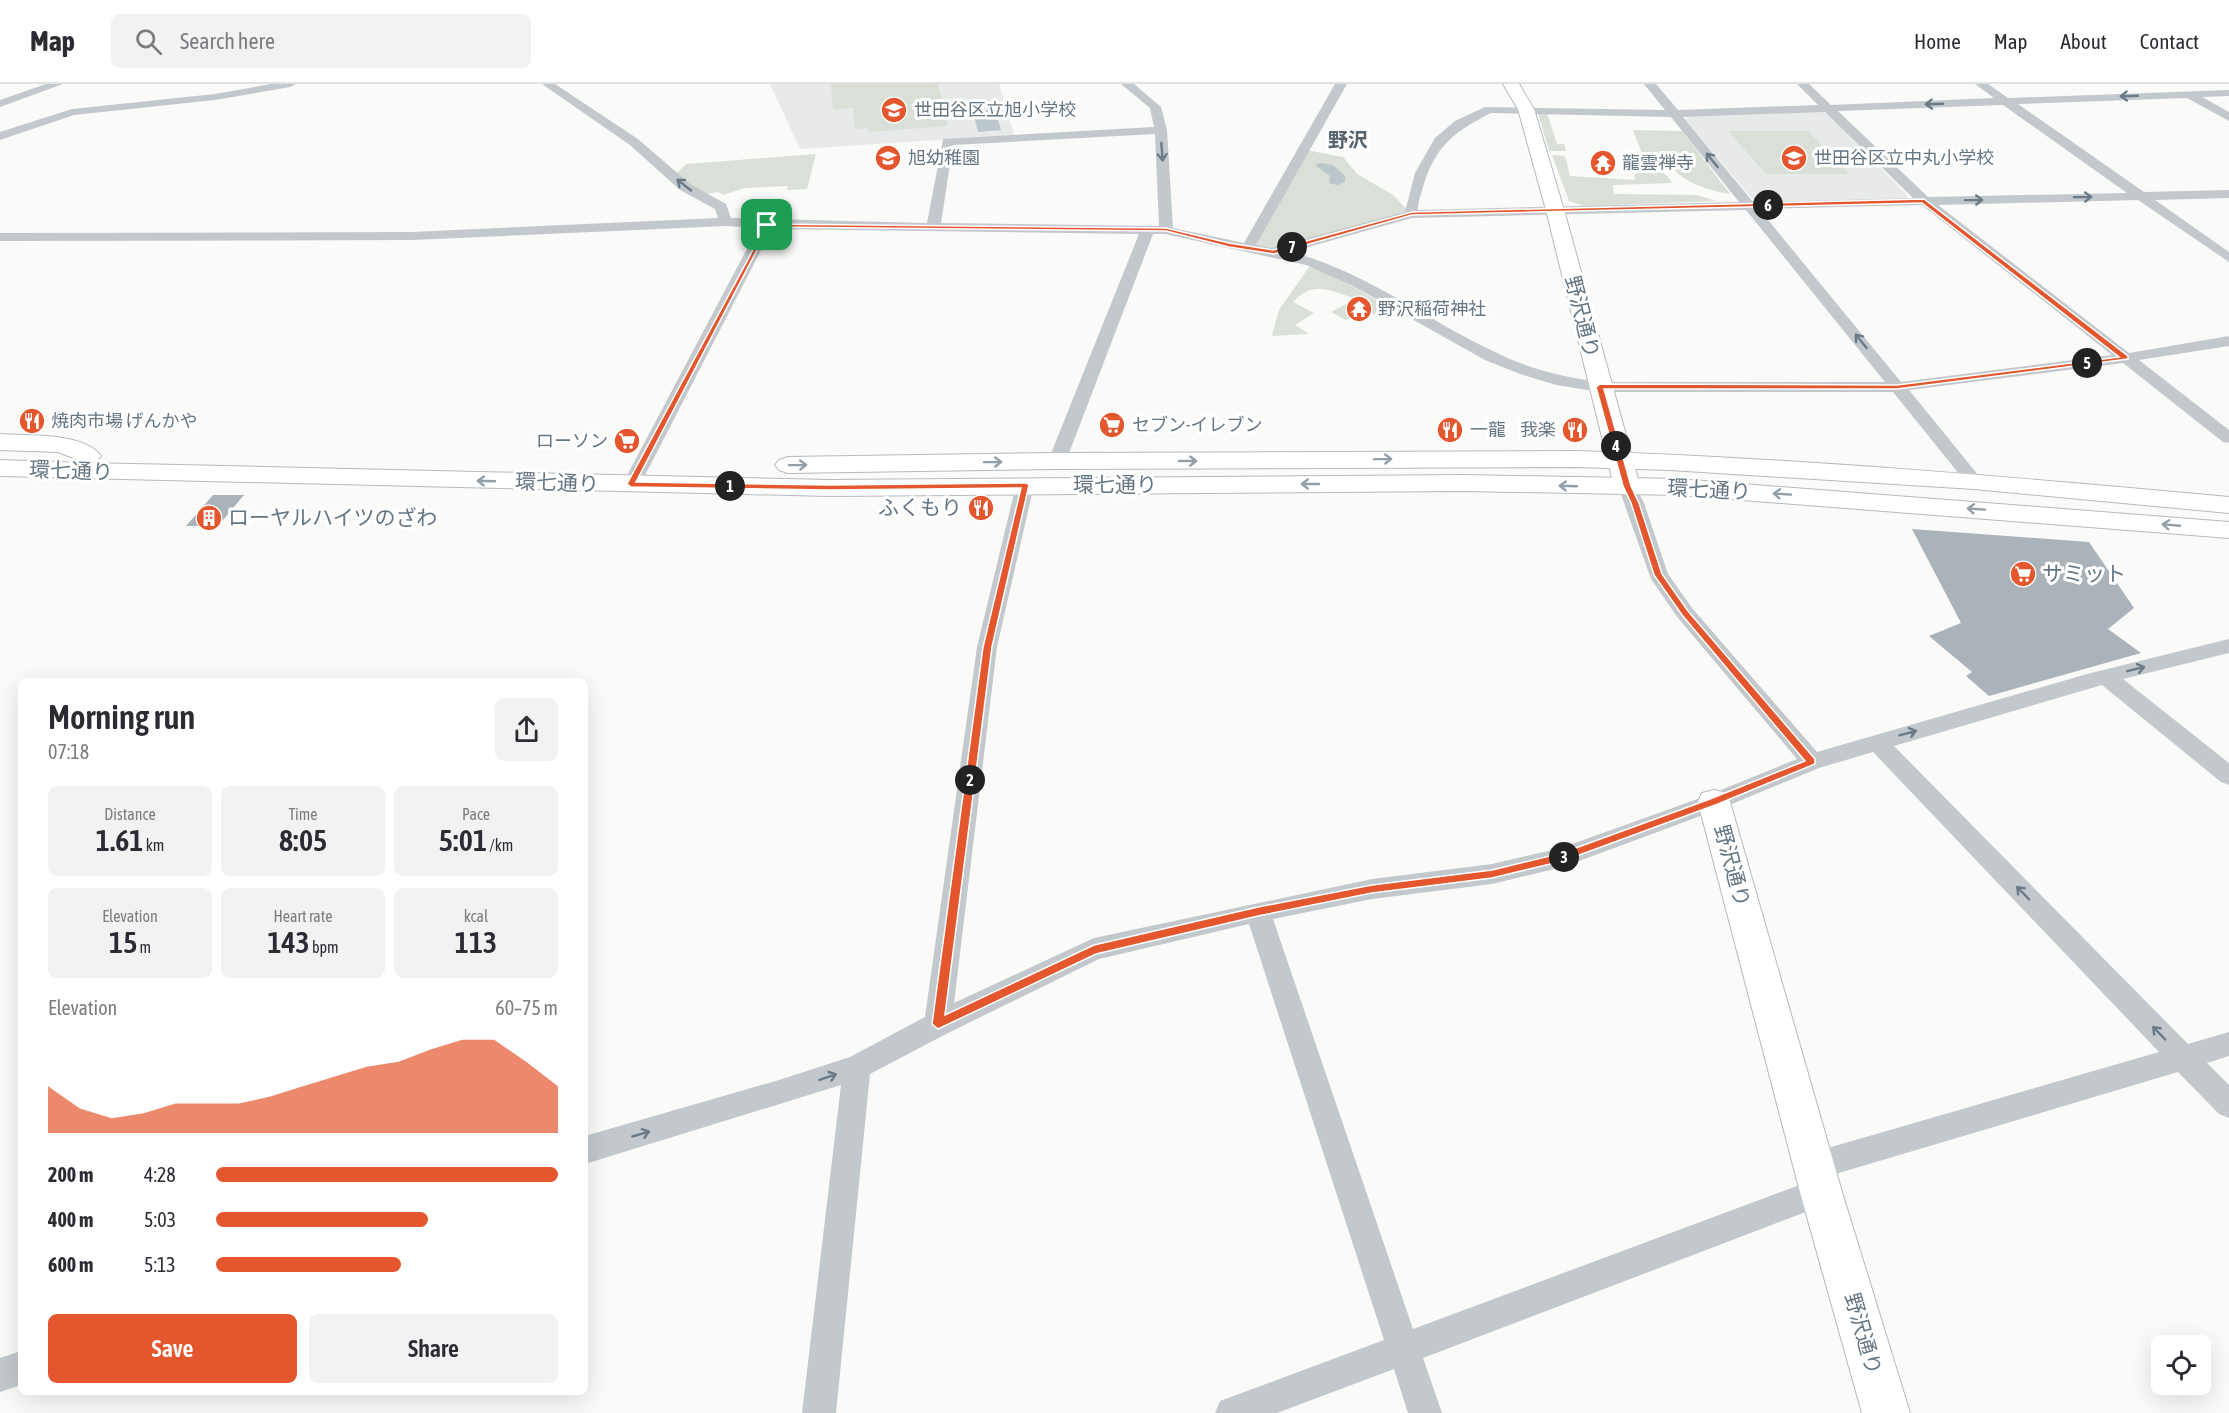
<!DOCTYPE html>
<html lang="en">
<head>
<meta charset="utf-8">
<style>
  :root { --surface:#fff; --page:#f2f2f3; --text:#2b2b33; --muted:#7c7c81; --line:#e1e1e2; --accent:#e4572e }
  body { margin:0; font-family:"Asap Condensed","Noto Sans JP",sans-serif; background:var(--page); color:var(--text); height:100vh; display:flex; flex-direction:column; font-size:22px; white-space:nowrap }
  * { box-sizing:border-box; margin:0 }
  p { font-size:20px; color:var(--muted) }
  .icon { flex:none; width:33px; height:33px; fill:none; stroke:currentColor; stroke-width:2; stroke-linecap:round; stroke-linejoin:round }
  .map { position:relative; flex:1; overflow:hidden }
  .sheet { position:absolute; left:18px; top:594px; width:570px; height:717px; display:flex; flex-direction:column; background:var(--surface); border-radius:9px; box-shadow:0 6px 24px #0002 }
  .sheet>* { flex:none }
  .controls { position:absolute; left:2151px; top:1251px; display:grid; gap:12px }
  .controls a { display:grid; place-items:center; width:60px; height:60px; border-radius:9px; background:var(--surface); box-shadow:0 6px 24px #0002; font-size:30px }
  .pin { position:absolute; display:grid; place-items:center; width:51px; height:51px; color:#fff; margin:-26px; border-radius:12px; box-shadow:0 3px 9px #0006 }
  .km { position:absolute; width:30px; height:30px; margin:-15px; border-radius:50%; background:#222; color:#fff; font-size:16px; line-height:30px; text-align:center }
  .round { display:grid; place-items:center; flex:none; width:63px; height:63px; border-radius:9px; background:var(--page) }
  .head { display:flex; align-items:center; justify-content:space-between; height:102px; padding:0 30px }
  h1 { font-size:33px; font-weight:600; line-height:45px }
  .stats { display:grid; grid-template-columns:repeat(3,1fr); gap:9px; height:102px; padding:6px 30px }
  .stats div { display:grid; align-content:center; border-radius:9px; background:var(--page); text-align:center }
  .stats b { font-size:30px; font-weight:600 }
  .stats small { font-size:16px; font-weight:400 }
  .stats p { font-size:16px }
  .chart { height:168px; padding:12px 30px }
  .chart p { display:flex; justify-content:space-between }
  .chart svg { width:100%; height:108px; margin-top:6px; fill:var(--accent); opacity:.7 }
  .button { display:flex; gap:12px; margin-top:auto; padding:12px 30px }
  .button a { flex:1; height:69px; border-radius:9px; background:var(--accent); color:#fff; font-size:24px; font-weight:600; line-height:69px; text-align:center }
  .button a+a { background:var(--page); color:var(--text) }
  ul { padding:0 30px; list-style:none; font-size:20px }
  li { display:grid; grid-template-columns:96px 72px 1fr; align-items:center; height:45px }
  li i { height:15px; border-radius:8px; background:var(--accent) }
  header { display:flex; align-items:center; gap:36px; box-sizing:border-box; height:84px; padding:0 30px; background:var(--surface); border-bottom:2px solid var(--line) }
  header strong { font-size:28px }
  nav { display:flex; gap:33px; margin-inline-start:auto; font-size:21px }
  .search { width:420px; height:54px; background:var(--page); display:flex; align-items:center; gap:15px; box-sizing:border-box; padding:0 21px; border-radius:9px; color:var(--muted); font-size:22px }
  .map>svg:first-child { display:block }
</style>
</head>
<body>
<header>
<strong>Map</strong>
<div class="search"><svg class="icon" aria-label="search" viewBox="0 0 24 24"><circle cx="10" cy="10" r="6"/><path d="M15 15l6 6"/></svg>Search here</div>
<nav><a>Home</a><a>Map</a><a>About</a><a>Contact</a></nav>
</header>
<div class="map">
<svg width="2229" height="1329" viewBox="0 0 2229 1329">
  <rect width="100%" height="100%" fill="#fafaf8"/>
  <path fill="#e8e9e9" d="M 770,0 L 999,0 L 1014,51 L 800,65 Z
    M 1821,28 L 1827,29 L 1908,112 L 1905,114 L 1759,118 L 1753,116 L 1685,35 L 1687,33 Z"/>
  <path fill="#dadfd7" d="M 831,0 L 938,0 L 948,42 L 868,48 L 867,44 L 855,45 L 853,24 L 833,25 Z
    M 1538,29 L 1547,29 L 1557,60 L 1564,60 L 1566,67 L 1549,67 Z
    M 1633,46 L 1682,47 L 1730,110 C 1710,107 1680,98 1670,80 L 1659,79 L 1643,72 Z
    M 1728,47 L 1808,47 L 1850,90 L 1766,90 Z
    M 1306,66 L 1343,73 L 1357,90 L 1393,111 L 1410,129 L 1275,165 L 1253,162 Z
    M 816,70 L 807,105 L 787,106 L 788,102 L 745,104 L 723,111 L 719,108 L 703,110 L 676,90 L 686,80 Z
    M 1552,71 L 1565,72 L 1570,92 L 1635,96 L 1634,90 L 1637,90 L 1636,87 C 1651,86 1664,84 1672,99 L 1613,101 L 1614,110 L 1697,111 L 1716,117 L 1584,122 L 1569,117 Z
    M 1309,183 L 1328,188 L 1393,226 L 1379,232 L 1366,227 L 1346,236 L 1331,228 L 1356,215 C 1331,207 1314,195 1293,218 L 1314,229 L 1295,241 L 1309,250 L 1272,252 L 1279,226 Z"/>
  <path fill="#bbc7cb" d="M 995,26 L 1001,46 L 978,48 L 973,27 Z
    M 1320,79 L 1333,81 L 1345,92 L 1345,98 L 1337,101 L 1329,99 L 1330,92 L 1315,81 Z"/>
  <path fill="#aab3b9" d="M 213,411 L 244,411 L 218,442 L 186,442 Z
    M 1912,445 L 2089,458 L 2134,524 L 2108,545 L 2141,569 L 1989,612 L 1966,592 L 1972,588 L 1929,552 L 1961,539 Z"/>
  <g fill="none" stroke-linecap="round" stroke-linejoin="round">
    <g stroke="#b3babf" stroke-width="2">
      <path id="secondary" d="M 1503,0 L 1519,0 L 1534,25 L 1564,126 L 1640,402 L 1636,407 L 1627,410 L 1618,407 L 1614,402 L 1546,126 L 1518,25 Z
        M 1714,706 L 1726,709 L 1730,718 L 1842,1108 L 1910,1329 L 1862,1329 L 1800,1108 L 1698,718 L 1702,709 Z"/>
    </g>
    <g stroke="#b5babe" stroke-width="2">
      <path id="primary" d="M 0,350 C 26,352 84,348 101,372 L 97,377 L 89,379 L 830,396 L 1464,391 L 1679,395 L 2229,438 L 2229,454 L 1679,411 L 1464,407 L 830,412 L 0,392 L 0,376 L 86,379 L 58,368 L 0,366 Z
        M 1576,367 C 1794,374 2012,393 2229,413 L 2229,429 L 1974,405 L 1670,386 L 1576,383 L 1057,385 L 788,389 L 779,386 L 775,381 L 779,376 L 788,373 L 1057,369 Z"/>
    </g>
    <path fill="#c3c8cc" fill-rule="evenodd" d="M 46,0 L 63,0 L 0,23 L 0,16 Z
      M 271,0 L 296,0 L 290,3 L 215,16 L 74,31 L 0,56 L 0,48 L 72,25 L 215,10 Z
      M 542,0 L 555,0 L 638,55 L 690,100 L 726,120 L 731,134 L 927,139 L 943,55 L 1154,43 L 1150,24 L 1121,0 L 1134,0 L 1161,23 L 1167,46 L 1173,144 L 1244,159 L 1335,0 L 1347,0 L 1256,161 L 1271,164 L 1405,128 L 1415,89 L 1435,54 L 1455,37 L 1485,23 L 1665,26 L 1644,0 L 1656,0 L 1678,26 L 1818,21 L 1797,0 L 1809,0 L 1831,21 L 1994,14 L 1975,0 L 1988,0 L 2008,14 L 2229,6 L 2229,12 L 2202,13 L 2229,28 L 2229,37 L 2187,14 L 2018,20 L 2144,108 L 2229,106 L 2229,114 L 2155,116 L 2229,168 L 2229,178 L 2138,116 L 1938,121 L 2129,269 L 2229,252 L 2229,262 L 2139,276 L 2229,346 L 2229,359 L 2223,358 L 2123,279 L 1909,306 L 1983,397 L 1980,401 L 1968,401 L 1893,308 L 1600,308 L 1556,301 L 1520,290 L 1485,276 L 1351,201 L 1306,181 L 1165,150 L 1153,150 L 1066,377 L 1063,381 L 1051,381 L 1048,377 L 1139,150 L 772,145 L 640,401 L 637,405 L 625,405 L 622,401 L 758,144 L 726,142 L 412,156 L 0,157 L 0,149 L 412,148 L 718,134 L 715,125 L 680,106 L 630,61 ZM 2003,21 L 2127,109 L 1928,113 L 1838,27 ZM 1825,28 L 1913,114 L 1753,118 L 1683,33 ZM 1491,29 L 1671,33 L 1739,118 L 1418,126 C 1418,118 1421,110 1423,103 C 1435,62 1455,47 1491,29 ZM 1155,50 L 1159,142 L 941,139 L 953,61 ZM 1922,121 L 2112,271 L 1901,298 L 1759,125 ZM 1746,126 L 1885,298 L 1600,298 C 1563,293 1529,285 1495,268 C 1426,236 1364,186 1290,168 L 1412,134 Z
      M 1025,396 L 1031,397 L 1034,401 L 997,563 L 954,919 L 1094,854 L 1372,795 L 1492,780 L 1561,764 L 1706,712 L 1797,675 L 1678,534 L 1651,495 L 1618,402 L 1621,398 L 1633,398 L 1644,419 L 1668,490 L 1692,524 L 1817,668 L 2087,590 L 2229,555 L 2229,569 L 2123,595 L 2229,679 L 2229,701 L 2221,698 L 2102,601 L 1894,662 L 2188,960 L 2229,948 L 2229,972 L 2207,979 L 2229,1001 L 2229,1034 L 2219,1030 L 2178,988 L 1822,1094 L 1832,1098 L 1836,1108 L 1832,1118 L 1423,1274 L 1442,1329 L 1408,1329 L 1394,1285 L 1277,1329 L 1215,1329 L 1220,1317 L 1384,1256 L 1249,840 L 1099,875 L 948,949 L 870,990 L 836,1329 L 802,1329 L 841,1001 L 585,1080 L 585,1052 L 779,996 L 850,973 L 925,933 L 977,563 L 1016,401 L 1019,397 ZM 1873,668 L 2159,968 L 1814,1068 L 1804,1072 L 1799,1082 L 1804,1092 L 1813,1096 L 1413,1245 L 1273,835 L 1372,815 L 1492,800 L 1563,783 L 1722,724 L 1819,684 Z
      M 21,1267 L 21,1301 L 0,1308 L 0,1274 Z"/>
    <use href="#secondary" fill="#fff" fill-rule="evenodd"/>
    <use href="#primary" fill="#fff" fill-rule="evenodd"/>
  </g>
  <defs><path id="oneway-shaft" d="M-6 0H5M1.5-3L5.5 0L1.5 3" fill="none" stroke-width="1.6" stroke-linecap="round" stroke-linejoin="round" transform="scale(1.5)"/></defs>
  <g stroke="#6a7a87">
    <use href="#oneway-shaft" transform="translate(2129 12) rotate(178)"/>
    <use href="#oneway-shaft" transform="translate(1934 20) rotate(178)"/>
    <use href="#oneway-shaft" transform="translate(1162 68) rotate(86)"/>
    <use href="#oneway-shaft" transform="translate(1712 76) rotate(-129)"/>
    <use href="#oneway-shaft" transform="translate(684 101) rotate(-142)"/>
    <use href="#oneway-shaft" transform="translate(2083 113) rotate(-1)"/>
    <use href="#oneway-shaft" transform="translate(1974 116) rotate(-1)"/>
    <use href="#oneway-shaft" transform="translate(1861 257) rotate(-129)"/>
    <use href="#oneway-shaft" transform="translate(2136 585) rotate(-14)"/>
    <use href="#oneway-shaft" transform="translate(1908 649) rotate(-15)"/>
    <use href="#oneway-shaft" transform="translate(2023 809) rotate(-134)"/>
    <use href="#oneway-shaft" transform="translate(2159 949) rotate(-134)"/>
    <use href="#oneway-shaft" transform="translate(828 993) rotate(-19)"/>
    <use href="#oneway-shaft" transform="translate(641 1050) rotate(-16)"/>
  </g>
  <g stroke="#939fa8">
    <use href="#oneway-shaft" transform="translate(1383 375) rotate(-1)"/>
    <use href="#oneway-shaft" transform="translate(1188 377)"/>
    <use href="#oneway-shaft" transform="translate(993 378) rotate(-1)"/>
    <use href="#oneway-shaft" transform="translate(798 381) rotate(-1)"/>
    <use href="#oneway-shaft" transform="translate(486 397) rotate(-178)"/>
    <use href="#oneway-shaft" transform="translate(1310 400) rotate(180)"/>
    <use href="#oneway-shaft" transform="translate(1568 402) rotate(-178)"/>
    <use href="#oneway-shaft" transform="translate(1782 410) rotate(-176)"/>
    <use href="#oneway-shaft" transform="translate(1976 425) rotate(-176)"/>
    <use href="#oneway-shaft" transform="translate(2171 441) rotate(-175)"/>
  </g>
  <path fill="#e4572e" stroke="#fff" stroke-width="1.5" fill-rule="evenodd" d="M 1924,115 L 2128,272 L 2128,275 L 1897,305 L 1604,305 L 1631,402 L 1639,419 L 1662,490 L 1688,527 L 1815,675 L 1815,680 L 1718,720 L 1563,777 L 1492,794 L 1372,809 L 1258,832 L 1096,870 L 938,945 L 932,940 L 983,563 L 1021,404 L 830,406 L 631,403 L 627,400 L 767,140 L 1166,144 L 1229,159 L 1273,166 L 1412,128 ZM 1922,119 L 2119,273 L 1897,301 L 1600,300 L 1596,303 L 1623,402 L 1631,419 L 1654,491 L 1682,531 L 1805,677 L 1710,715 L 1562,769 L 1492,786 L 1372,801 L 1258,823 L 1094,861 L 945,931 L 992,563 L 1029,401 L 1026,399 L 830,401 L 636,398 L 769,143 L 1166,147 L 1229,163 L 1274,170 L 1412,131 Z"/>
  <defs>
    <g id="school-disc" transform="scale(1.35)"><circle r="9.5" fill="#e4572e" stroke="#fff"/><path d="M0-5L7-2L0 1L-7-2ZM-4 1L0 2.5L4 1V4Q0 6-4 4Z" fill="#fff"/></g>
    <g id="temple-disc" transform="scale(1.35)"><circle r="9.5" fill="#e4572e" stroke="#fff"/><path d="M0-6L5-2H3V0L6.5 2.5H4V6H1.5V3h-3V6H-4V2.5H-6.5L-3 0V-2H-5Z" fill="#fff"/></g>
    <g id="restaurant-disc" transform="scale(1.35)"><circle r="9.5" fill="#e4572e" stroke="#fff"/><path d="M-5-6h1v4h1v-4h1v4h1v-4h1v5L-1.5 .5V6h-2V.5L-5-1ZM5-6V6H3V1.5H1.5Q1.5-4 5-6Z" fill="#fff"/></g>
    <g id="supermarket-disc" transform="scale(1.35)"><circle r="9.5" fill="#e4572e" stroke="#fff"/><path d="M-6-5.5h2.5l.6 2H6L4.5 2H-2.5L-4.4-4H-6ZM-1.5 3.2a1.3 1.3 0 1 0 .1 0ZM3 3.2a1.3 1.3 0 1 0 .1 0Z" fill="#fff"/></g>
    <g id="building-disc" transform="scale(1.35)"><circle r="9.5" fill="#e4572e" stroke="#fff"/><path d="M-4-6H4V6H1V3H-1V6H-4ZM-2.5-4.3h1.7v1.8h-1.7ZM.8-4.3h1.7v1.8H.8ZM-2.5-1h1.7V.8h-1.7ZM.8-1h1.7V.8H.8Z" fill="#fff"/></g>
  </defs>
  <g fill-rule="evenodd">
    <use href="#school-disc" x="894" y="26"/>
    <use href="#school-disc" x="888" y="74"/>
    <use href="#school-disc" x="1794" y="74"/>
    <use href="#temple-disc" x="1603" y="79"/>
    <use href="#temple-disc" x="1359" y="225"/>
    <use href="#restaurant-disc" x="32" y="337"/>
    <use href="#supermarket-disc" x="1112" y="341"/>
    <use href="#restaurant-disc" x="1450" y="346"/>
    <use href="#restaurant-disc" x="1575" y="346"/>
    <use href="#supermarket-disc" x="627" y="357"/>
    <use href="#restaurant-disc" x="981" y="424"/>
    <use href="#building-disc" x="209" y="434"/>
    <use href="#supermarket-disc" x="2023" y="490"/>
  </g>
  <g text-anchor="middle" stroke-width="6" stroke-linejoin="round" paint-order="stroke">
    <g font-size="18" fill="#657683" stroke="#fff" text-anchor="start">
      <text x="914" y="32">世田谷区立旭小学校</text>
      <text x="908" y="80">旭幼稚園</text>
      <text x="1814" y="80">世田谷区立中丸小学校</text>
      <text x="1622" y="85">龍雲禅寺</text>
      <text x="1378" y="231">野沢稲荷神社</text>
      <text x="51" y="343">焼肉市場 げんかや</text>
      <text x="1132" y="347">セブン-イレブン</text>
      <text x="1470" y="352">一龍</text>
      <text x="1556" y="352" text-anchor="end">我楽</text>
      <text x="608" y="363" text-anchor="end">ローソン</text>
    </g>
    <g font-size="20" font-weight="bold" fill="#57646e" stroke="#fff">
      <text x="1348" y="63">野沢</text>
    </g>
    <g font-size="21" fill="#657683" stroke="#fff">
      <text transform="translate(1582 233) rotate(76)" y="7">野沢通り</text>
      <text transform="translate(71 387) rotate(2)" y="7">環七通り</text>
      <text transform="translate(557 399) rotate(2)" y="7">環七通り</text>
      <text x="1115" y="408">環七通り</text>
      <text transform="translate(1709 406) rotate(3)" y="7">環七通り</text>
      <text transform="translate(1732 782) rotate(75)" y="7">野沢通り</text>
      <text transform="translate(1863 1250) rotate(74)" y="7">野沢通り</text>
    </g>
    <g font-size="21" fill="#657683" stroke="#fff" text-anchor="start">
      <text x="962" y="431" text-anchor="end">ふくもり</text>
      <text x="228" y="441">ローヤルハイツのざわ</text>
      <text x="2042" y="497">サミット</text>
    </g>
  </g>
</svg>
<div class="controls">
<a><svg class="icon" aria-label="locate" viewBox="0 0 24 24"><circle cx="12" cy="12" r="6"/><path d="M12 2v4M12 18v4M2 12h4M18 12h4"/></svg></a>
</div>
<div class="pin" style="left:767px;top:141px;background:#1e9e55"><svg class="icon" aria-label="arrive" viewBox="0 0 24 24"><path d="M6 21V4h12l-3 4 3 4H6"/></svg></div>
<b class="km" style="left:730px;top:402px">1</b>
<b class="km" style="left:970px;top:696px">2</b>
<b class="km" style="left:1564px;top:773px">3</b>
<b class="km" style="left:1616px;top:362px">4</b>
<b class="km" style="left:2087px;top:279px">5</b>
<b class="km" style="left:1768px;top:121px">6</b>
<b class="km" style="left:1292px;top:163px">7</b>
<section class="sheet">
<div class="head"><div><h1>Morning run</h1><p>07:18</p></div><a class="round"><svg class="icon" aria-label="share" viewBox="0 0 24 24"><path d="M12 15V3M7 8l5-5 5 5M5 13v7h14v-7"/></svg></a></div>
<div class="stats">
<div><p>Distance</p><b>1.61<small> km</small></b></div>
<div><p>Time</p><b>8:05</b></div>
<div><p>Pace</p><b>5:01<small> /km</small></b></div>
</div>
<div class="stats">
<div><p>Elevation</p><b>15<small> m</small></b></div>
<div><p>Heart rate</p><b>143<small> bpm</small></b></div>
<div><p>kcal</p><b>113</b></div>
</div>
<div class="chart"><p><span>Elevation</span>60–75 m</p>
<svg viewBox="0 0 160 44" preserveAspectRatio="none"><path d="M0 44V25L10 34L20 38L30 36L40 32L50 32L60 32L70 29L80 25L90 21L100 17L110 15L120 10L130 6L140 6L150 15L160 25V44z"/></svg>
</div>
<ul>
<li><b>200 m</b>4:28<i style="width:100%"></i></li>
<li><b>400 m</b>5:03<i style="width:62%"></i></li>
<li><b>600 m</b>5:13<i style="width:54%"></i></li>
</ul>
<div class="button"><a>Save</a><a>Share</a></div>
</section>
</div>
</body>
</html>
